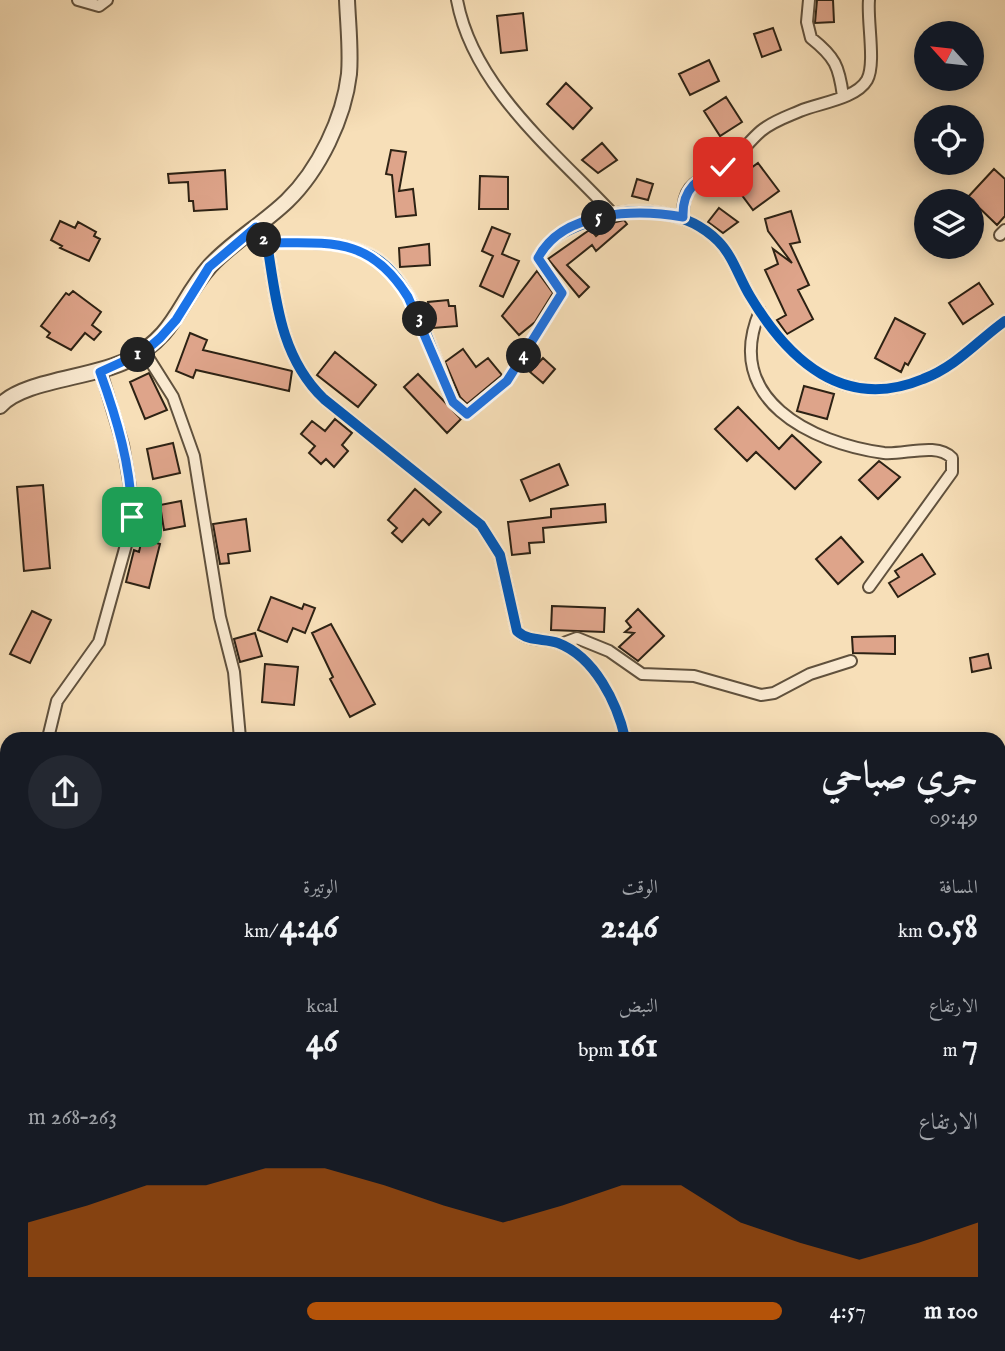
<!DOCTYPE html>
<html lang="ar">
<head>
<meta charset="utf-8">
<style>
  :root { --surface:#171b24; --page:#242831; --text:#f1f3f6; --muted:#9ea1a6; --accent:#b45309 }
  body { margin:0; font-family:"IM FELL English",Amiri,serif; background:var(--page); color:var(--text); direction:rtl; height:100vh; display:flex; flex-direction:column; font-size:26px; white-space:nowrap }
  * { box-sizing:border-box; margin:0 }
  p { font-size:23px; color:var(--muted) }
  .icon { flex:none; width:38px; height:38px; fill:none; stroke:currentColor; stroke-width:2; stroke-linecap:round; stroke-linejoin:round }
  .map { position:relative; flex:1; overflow:hidden; direction:ltr }
  .details { position:absolute; left:0px; top:732px; width:1006px; height:620px; display:flex; flex-direction:column; background:var(--surface); border-radius:21px 21px 0 0; box-shadow:0 4px 18px #0003; direction:rtl }
  .details>* { flex:none }
  .needle { width:46px; rotate:297deg }
  .tools { position:absolute; left:914px; top:21px; display:grid; gap:14px }
  .tools a { display:grid; place-items:center; width:70px; height:70px; border-radius:50%; background:var(--surface); box-shadow:0 4px 18px #0003; font-size:35px }
  .pin { position:absolute; display:grid; place-items:center; width:60px; height:60px; color:#fff; margin:-30px; border-radius:14px; box-shadow:0 4px 10px #0006 }
  .km { position:absolute; width:35px; height:35px; margin:-18px; border-radius:50%; background:#222; color:#fff; font-size:19px; line-height:35px; text-align:center }
  .round { display:grid; place-items:center; flex:none; width:74px; height:74px; border-radius:37px; background:var(--page) }
  .overview { display:flex; align-items:center; justify-content:space-between; height:119px; padding:0 28px }
  h1 { font-size:38px; font-weight:700; line-height:52px }
  .metrics { display:grid; grid-template-columns:repeat(3,1fr); gap:10px; height:119px; padding:7px 28px }
  .metrics div { display:grid; align-content:center }
  .metrics b { font-size:35px; font-weight:700 }
  .metrics small { font-size:19px; font-weight:400 }
  .metrics p { font-size:19px }
  .chart { height:196px; padding:14px 28px }
  .chart p { display:flex; justify-content:space-between }
  .chart svg { width:100%; height:126px; margin-top:7px; fill:var(--accent); opacity:.7 }
  ul { padding:0 28px; list-style:none; font-size:23px }
  li { display:grid; grid-template-columns:112px 84px 1fr; align-items:center; height:52px }
  li i { height:18px; border-radius:9px; background:var(--accent) }
  .map>svg:first-child { display:block }
</style>
</head>
<body>
<div class="map">
<svg width="1005" height="1351" viewBox="0 0 1005 1351">
  <rect width="100%" height="100%" fill="#f7dfb8"/>
  <filter id="stains"><feTurbulence type="fractalNoise" baseFrequency=".00286" numOctaves="4"/><feColorMatrix values="0 0 0 0 .2 0 0 0 0 .09 0 0 0 0 .02 0 0 0 .5 -.17"/></filter>
  <radialGradient id="worn" r=".72"><stop offset=".6" stop-color="#630" stop-opacity="0"/><stop offset="1" stop-color="#630" stop-opacity=".3"/></radialGradient>
  <path fill="#dea48a" stroke="#2d2214" stroke-width="2" d="M 817,0 L 833,0 L 834,22 L 815,23 Z
    M 523,13 L 527,50 L 501,53 L 497,16 Z
    M 773,28 L 781,50 L 762,57 L 754,34 Z
    M 709,60 L 719,81 L 690,95 L 679,74 Z
    M 566,83 L 592,108 L 573,129 L 547,104 Z
    M 726,97 L 742,122 L 720,136 L 704,111 Z
    M 602,143 L 617,160 L 598,173 L 582,160 Z
    M 391,150 L 406,152 L 399,191 L 413,189 L 416,215 L 396,217 L 392,175 L 386,174 Z
    M 758,163 L 779,191 L 753,210 L 732,182 Z
    M 994,169 L 1005,179 L 1005,216 L 997,225 L 968,197 Z
    M 225,170 L 227,209 L 194,211 L 193,201 L 189,201 L 188,182 L 169,183 L 168,174 Z
    M 480,176 L 508,177 L 508,209 L 479,209 Z
    M 637,179 L 653,184 L 648,200 L 632,196 Z
    M 719,208 L 738,222 L 723,233 L 708,222 Z
    M 791,211 L 800,242 L 790,244 L 809,285 L 798,290 L 813,319 L 787,334 L 777,320 L 786,315 L 765,270 L 778,264 L 773,249 L 792,263 L 768,231 L 765,219 Z
    M 624,220 L 627,224 L 596,251 L 592,245 L 567,265 L 589,287 L 579,297 L 548,259 L 588,231 L 591,230 L 596,236 L 612,223 Z
    M 60,221 L 75,228 L 78,222 L 96,232 L 94,236 L 100,239 L 89,261 L 60,248 L 62,246 L 51,240 Z
    M 492,227 L 510,234 L 502,254 L 519,261 L 503,297 L 480,286 L 493,256 L 482,251 Z
    M 429,244 L 430,265 L 400,267 L 399,248 Z
    M 537,271 L 553,293 L 535,322 L 519,335 L 502,316 Z
    M 979,283 L 993,304 L 963,324 L 949,303 Z
    M 73,291 L 101,312 L 92,325 L 101,332 L 94,340 L 85,333 L 71,350 L 47,337 L 50,333 L 41,326 L 66,293 L 69,295 Z
    M 448,300 L 449,306 L 455,306 L 457,326 L 433,328 L 428,302 Z
    M 895,318 L 925,334 L 908,365 L 905,363 L 901,372 L 875,358 Z
    M 190,333 L 207,340 L 203,350 L 292,371 L 289,391 L 196,370 L 193,378 L 176,371 Z
    M 463,349 L 476,367 L 488,358 L 502,375 L 467,404 L 460,397 L 445,362 Z
    M 335,352 L 376,385 L 358,407 L 317,375 Z
    M 543,358 L 555,369 L 543,383 L 530,372 Z
    M 149,373 L 167,410 L 145,419 L 130,382 Z
    M 418,374 L 461,419 L 447,433 L 404,387 Z
    M 804,386 L 834,394 L 827,419 L 797,411 Z
    M 738,407 L 779,449 L 792,435 L 821,462 L 795,489 L 756,452 L 747,461 L 715,429 Z
    M 335,419 L 352,433 L 342,445 L 348,451 L 334,467 L 326,459 L 321,464 L 309,453 L 315,446 L 301,434 L 312,421 L 325,431 Z
    M 173,443 L 180,473 L 153,479 L 147,449 Z
    M 879,461 L 900,477 L 878,499 L 859,480 Z
    M 559,464 L 568,485 L 530,501 L 521,480 Z
    M 43,485 L 50,568 L 24,571 L 17,487 Z
    M 415,489 L 441,512 L 429,525 L 423,519 L 402,542 L 392,533 L 397,528 L 388,520 Z
    M 181,501 L 185,526 L 164,530 L 160,505 Z
    M 605,504 L 606,522 L 543,528 L 544,542 L 529,543 L 530,553 L 512,555 L 508,522 L 551,517 L 551,509 Z
    M 246,519 L 250,551 L 228,554 L 229,563 L 220,564 L 213,524 Z
    M 841,537 L 863,562 L 838,584 L 816,559 Z
    M 142,539 L 160,544 L 149,588 L 126,582 L 134,550 L 139,552 Z
    M 922,554 L 935,574 L 898,597 L 889,583 L 899,577 L 895,571 Z
    M 271,597 L 302,609 L 304,604 L 315,608 L 305,633 L 293,628 L 287,642 L 258,630 Z
    M 552,606 L 605,608 L 604,632 L 551,630 Z
    M 638,609 L 664,636 L 638,661 L 619,647 L 634,633 L 625,632 L 631,627 L 626,621 Z
    M 32,611 L 51,620 L 30,663 L 10,654 Z
    M 331,624 L 375,704 L 350,717 L 330,679 L 333,677 L 312,633 Z
    M 255,633 L 262,656 L 240,662 L 234,639 Z
    M 895,636 L 895,654 L 853,653 L 852,637 Z
    M 988,654 L 991,668 L 972,672 L 970,658 Z
    M 265,664 L 298,667 L 294,705 L 262,702 Z"/>
  <g fill="none" stroke-linecap="round" stroke-linejoin="round">
    <g stroke="#60513d" stroke-width="14">
      <path id="minor" d="M 78,0 L 99,6 L 107,0
        M 457,0 C 473,87 554,151 612,213
        M 809,0 L 807,22 L 811,38 C 835,57 839,66 843,96
        M 683,217 C 682,179 702,182 727,165 C 740,155 749,141 761,131 C 773,121 786,117 800,111 C 819,103 856,99 867,80 C 876,64 867,21 869,0
        M 256,227 L 267,243 C 298,243 334,240 364,252 C 415,271 432,358 453,402 L 467,414 L 507,381 L 562,293 L 538,258 C 550,235 575,227 599,218 C 637,204 688,211 718,241 C 733,256 739,278 750,296 C 788,360 844,412 923,379 C 957,366 977,341 1005,321
        M 1000,235 L 1005,230
        M 267,243 C 276,299 280,357 324,399 L 481,525 L 500,555 L 517,631 C 529,642 544,638 558,643 C 595,657 617,703 625,738
        M 760,311 C 722,399 811,443 884,453 C 904,455 937,442 952,458 L 952,472 L 869,587
        M 144,351 L 173,397 L 194,456 L 220,617 L 234,672 L 240,738
        M 561,644 L 577,638 L 609,651 L 642,674 L 694,676 L 761,695 L 774,693 L 810,674 L 851,661
        M 48,738 L 57,701 L 99,642 L 131,527 L 131,493 L 123,445 L 101,372
        M 999,794 L 1005,788
        M 999,824 L 1005,826
        M 0,1017 L 7,1015
        M 0,1128 L 7,1115
        M 200,1351 L 202,1344
        M 304,1351 L 305,1344"/>
    </g>
    <g stroke="#60513d" stroke-width="18">
      <path id="tertiary" d="M 0,406 C 22,380 94,378 128,360 C 177,335 178,302 210,266 C 232,242 263,224 287,201 C 319,170 344,118 349,74 C 351,50 348,25 347,0
        M 0,1257 L 7,1272
        M 27,1344 L 28,1351"/>
    </g>
    <g stroke="#2d2214" stroke-width="21">
      <path id="primary" d="M 999,1044 L 1005,1064
        M 414,1351 L 418,1344
        M 614,1351 L 615,1344
        M 840,1351 L 844,1344"/>
    </g>
    <use href="#minor" stroke="#faead1" stroke-width="10"/>
    <use href="#tertiary" stroke="#faead1" stroke-width="14"/>
    <use href="#primary" stroke="#f7dfb8" stroke-width="18"/>
    <g stroke="#faead1" stroke-width="15">
      <path id="cycleway" d="M 256,227 L 267,243 C 298,243 334,240 364,252 C 415,271 432,358 453,402 L 467,414 L 507,381 L 562,293 L 538,258 C 550,235 575,227 599,218 C 637,204 688,211 718,241 C 733,256 739,278 750,296 C 788,360 844,412 923,379 C 957,366 977,341 1005,321
        M 267,243 C 276,299 280,357 324,399 L 481,525 L 500,555 L 517,631 C 529,642 544,638 558,643 C 595,657 617,703 625,738"/>
    </g>
    <use href="#cycleway" stroke="#0057b8" stroke-width="10"/>
  </g>
  <g fill="none" stroke-linecap="round" stroke-linejoin="round">
    <g stroke="#fff" stroke-width="14">
      <path id="route" d="M 132,517 C 131,466 117,419 100,372 L 144,352 L 160,338 L 176,320 L 209,267 L 256,227 L 267,243 C 330,243 370,236 408,297 L 453,402 L 467,414 L 507,381 L 562,293 L 538,258 C 563,210 637,209 683,217 C 682,188 698,178 723,167"/>
    </g>
    <use href="#route" stroke="#1a73e8" stroke-width="9"/>
  </g>
  <rect width="100%" height="100%" filter="url(#stains)"/>
  <rect width="100%" height="100%" fill="url(#worn)"/>
</svg>
<div class="tools">
<a><svg class="needle" viewBox="-14 -14 28 28"><path d="M0-13l5 13h-10z" fill="#e53935"/><path d="M0 13l5-13h-10z" fill="#9ea1a6"/></svg></a>
<a><svg class="icon" aria-label="locate" viewBox="0 0 24 24"><circle cx="12" cy="12" r="6"/><path d="M12 2v4M12 18v4M2 12h4M18 12h4"/></svg></a>
<a><svg class="icon" aria-label="layers" viewBox="0 0 24 24"><path d="M12 4l9 5-9 5-9-5zM3 14l9 5 9-5"/></svg></a>
</div>
<div class="pin" style="left:132px;top:517px;background:#1e9e55"><svg class="icon" aria-label="arrive" viewBox="0 0 24 24"><path d="M6 21V4h12l-3 4 3 4H6"/></svg></div>
<div class="pin" style="left:723px;top:167px;background:#d93025"><svg class="icon" aria-label="check" viewBox="0 0 24 24"><path d="M5 12l5 5 9-10"/></svg></div>
<b class="km" style="left:138px;top:355px">1</b>
<b class="km" style="left:264px;top:240px">2</b>
<b class="km" style="left:420px;top:319px">3</b>
<b class="km" style="left:524px;top:356px">4</b>
<b class="km" style="left:599px;top:218px">5</b>
<section class="details">
<div class="overview"><div><h1>جري صباحي</h1><p>09:49</p></div><a class="round"><svg class="icon" aria-label="share" viewBox="0 0 24 24"><path d="M12 15V3M7 8l5-5 5 5M5 13v7h14v-7"/></svg></a></div>
<div class="metrics">
<div><p>المسافة</p><b>0.58<small> km</small></b></div>
<div><p>الوقت</p><b>2:46</b></div>
<div><p>الوتيرة</p><b>4:46<small> /km</small></b></div>
</div>
<div class="metrics">
<div><p>الارتفاع</p><b>7<small> m</small></b></div>
<div><p>النبض</p><b>161<small> bpm</small></b></div>
<div><p>kcal</p><b>46</b></div>
</div>
<div class="chart"><p><span>الارتفاع</span>263–268 m</p>
<svg viewBox="0 0 160 44" preserveAspectRatio="none"><path d="M0 44V25L10 19L20 12L30 12L40 6L50 6L60 12L70 19L80 25L90 19L100 12L110 12L120 25L130 32L140 38L150 32L160 25V44z"/></svg>
</div>
<ul>
<li><b>100 m</b>4:57<i style="width:63%"></i></li>
</ul>
</section>
</div>
</body>
</html>
